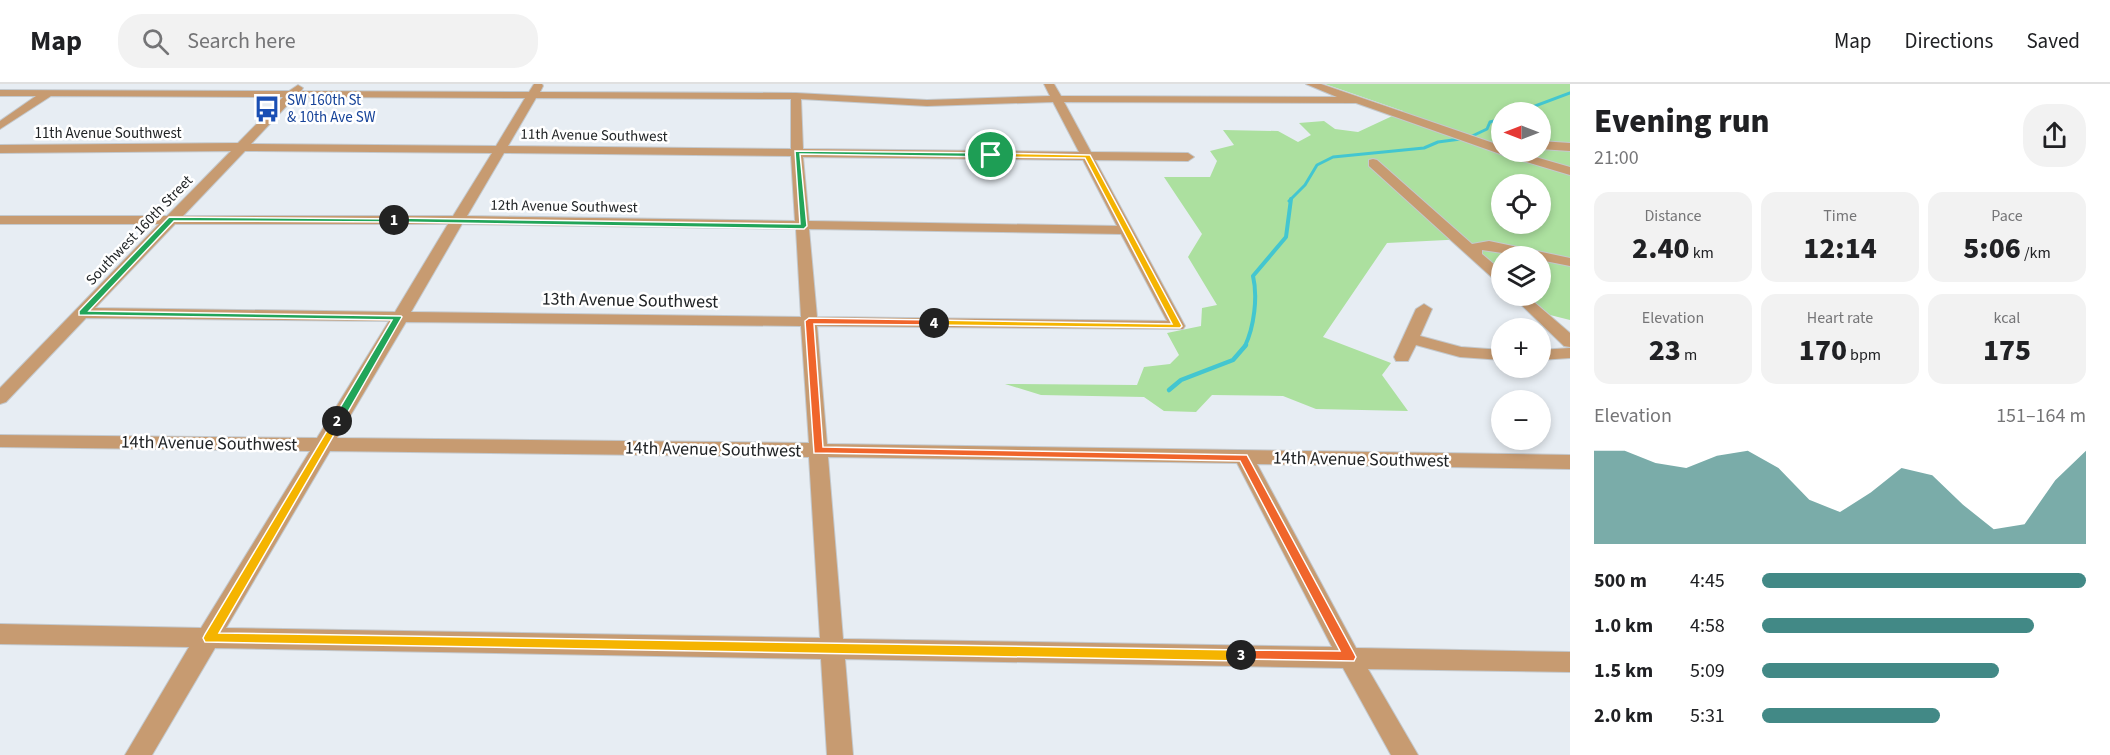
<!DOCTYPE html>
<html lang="en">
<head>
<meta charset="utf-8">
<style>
  :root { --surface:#fff; --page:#f2f2f2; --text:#202124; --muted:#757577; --line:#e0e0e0; --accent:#428986 }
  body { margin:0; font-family:"Source Sans 3",sans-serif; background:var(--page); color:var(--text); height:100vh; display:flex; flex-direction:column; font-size:22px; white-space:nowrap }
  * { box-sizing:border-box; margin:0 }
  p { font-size:20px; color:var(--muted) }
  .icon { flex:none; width:33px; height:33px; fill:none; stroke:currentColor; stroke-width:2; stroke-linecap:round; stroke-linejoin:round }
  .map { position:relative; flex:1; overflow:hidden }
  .panel { display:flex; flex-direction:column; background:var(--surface); width:540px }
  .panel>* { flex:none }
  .needle { width:39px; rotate:270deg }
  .controls { position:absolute; left:1491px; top:18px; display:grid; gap:12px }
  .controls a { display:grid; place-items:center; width:60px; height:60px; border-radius:50%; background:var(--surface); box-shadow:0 3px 9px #0003; font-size:30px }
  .pin { position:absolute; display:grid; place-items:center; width:51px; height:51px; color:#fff; margin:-26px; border:3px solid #fff; border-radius:50%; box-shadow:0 2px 6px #0007 }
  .km { position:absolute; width:30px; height:30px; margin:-15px; border-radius:50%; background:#222; color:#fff; font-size:16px; line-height:30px; text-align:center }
  .round { display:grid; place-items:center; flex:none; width:63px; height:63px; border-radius:24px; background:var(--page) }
  .overview { display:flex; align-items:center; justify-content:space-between; height:102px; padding:0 24px }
  h1 { font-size:33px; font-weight:800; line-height:45px }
  .figures { display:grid; grid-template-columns:repeat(3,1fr); gap:9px; height:102px; padding:6px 24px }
  .figures div { display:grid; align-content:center; border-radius:15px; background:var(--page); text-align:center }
  .figures b { font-size:30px; font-weight:800 }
  .figures small { font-size:16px; font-weight:400 }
  .figures p { font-size:16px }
  .chart { height:168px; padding:12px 24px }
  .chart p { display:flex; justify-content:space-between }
  .chart svg { width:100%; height:108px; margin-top:6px; fill:var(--accent); opacity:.7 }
  ul { padding:0 24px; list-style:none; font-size:20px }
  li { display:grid; grid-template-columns:96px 72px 1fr; align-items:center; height:45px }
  li i { height:15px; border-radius:8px; background:var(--accent) }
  header { display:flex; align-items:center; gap:36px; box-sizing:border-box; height:84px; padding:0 30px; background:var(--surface); border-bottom:2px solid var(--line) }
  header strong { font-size:28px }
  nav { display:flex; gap:33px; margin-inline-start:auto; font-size:21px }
  .search { width:420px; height:54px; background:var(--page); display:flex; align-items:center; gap:15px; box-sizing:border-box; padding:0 21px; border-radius:24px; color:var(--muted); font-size:22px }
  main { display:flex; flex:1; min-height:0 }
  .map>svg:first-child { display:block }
</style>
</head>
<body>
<header>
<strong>Map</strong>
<div class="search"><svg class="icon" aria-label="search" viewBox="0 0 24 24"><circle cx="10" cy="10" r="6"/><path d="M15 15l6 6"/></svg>Search here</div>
<nav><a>Map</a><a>Directions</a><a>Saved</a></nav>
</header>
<main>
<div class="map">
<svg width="1570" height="671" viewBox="0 0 1570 671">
  <rect width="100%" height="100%" fill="#e7edf3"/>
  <path fill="#ace09f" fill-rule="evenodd" d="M 1325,0 L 1570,0 L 1570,236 L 1550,231 L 1528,212 L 1540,212 L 1540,172 L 1502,172 L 1501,187 L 1466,155 L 1387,159 L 1323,253 L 1391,279 L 1382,291 L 1408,327 L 1316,325 L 1283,312 L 1212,311 L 1196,328 L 1164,327 L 1144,313 L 1041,311 L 1005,300 L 1137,301 L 1144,283 L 1170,280 L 1179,271 L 1167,249 L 1201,242 L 1202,224 L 1217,221 L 1188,173 L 1202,150 L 1164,93 L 1210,93 L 1217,77 L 1210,67 L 1234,61 L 1223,46 L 1278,47 L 1298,58 L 1311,51 L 1299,39 L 1324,37 L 1335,45 L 1358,48 L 1403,27 ZM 1502,28 L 1540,28 L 1540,68 L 1502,68 ZM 1502,100 L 1540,100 L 1540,140 L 1502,140 Z"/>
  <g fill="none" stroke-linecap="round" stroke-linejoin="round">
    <path stroke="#43c6d0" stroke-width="3" d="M 1519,28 L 1570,9
      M 1289,117 L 1305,101 L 1317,81 L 1333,73 L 1424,64 L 1438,58 L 1468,54 L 1487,45 L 1490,38 L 1502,35"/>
    <path stroke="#43c6d0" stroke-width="4" d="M 1245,262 C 1254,243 1258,213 1253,192 L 1286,153 L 1291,115"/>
    <path stroke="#43c6d0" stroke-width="4.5" d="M 1169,306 L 1181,296 L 1233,276 L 1246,261"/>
    <g stroke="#c3c9ce" stroke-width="2">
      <path id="minor" d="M 534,0 L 542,0 L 543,2 L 540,8 L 796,9 L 927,16 L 1050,12 L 1044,0 L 1054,0 L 1061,12 L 1337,13 L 1306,0 L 1321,0 L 1502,62 L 1502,68 L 1518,68 L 1570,83 L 1570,91 L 1503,71 L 1356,19 L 1064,18 L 1091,68 L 1188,69 L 1194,73 L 1188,77 L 1095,76 L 1185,242 L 1183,245 L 817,242 L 827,360 L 1570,371 L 1570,385 L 1257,380 L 1356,564 L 1570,568 L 1570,588 L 1368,585 L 1418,671 L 1391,671 L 1343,584 L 845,575 L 853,671 L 827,671 L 821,575 L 215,564 L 152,671 L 125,671 L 189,563 L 0,560 L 0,540 L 201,544 L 310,367 L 0,363 L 0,351 L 317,354 L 389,237 L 86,234 L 6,318 L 0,320 L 0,304 L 159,140 L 0,140 L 0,132 L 167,132 L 231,67 L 0,69 L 0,61 L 238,59 L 283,13 L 51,12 L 0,45 L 0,37 L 36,12 L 0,12 L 0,6 L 289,7 L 298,1 L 303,4 L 301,7 L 529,8 ZM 295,13 L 525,14 L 496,62 L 251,60 ZM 536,14 L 791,15 L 791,65 L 508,62 ZM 801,15 L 927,22 L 1053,18 L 1079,68 L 803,65 ZM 245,67 L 492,69 L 453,132 L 183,132 ZM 504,69 L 791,72 L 795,137 L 467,132 ZM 803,73 L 1083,76 L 1117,142 L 809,137 ZM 175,140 L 448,140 L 395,228 L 95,224 ZM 462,140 L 796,145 L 801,233 L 411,228 ZM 809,145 L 1121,150 L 1167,237 L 817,233 ZM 406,238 L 801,242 L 809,359 L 337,354 ZM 330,367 L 809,373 L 820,554 L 226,544 ZM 828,373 L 1237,379 L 1332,563 L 843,555 Z
        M 1540,57 L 1570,59 L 1570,67 L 1540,65 Z
        M 1373,75 L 1377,76 L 1472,160 L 1489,157 L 1570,174 L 1570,182 L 1540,176 L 1540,172 L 1523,172 L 1482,166 L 1482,170 L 1502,187 L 1502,199 L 1497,198 L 1369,82 L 1369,76 Z
        M 1512,212 L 1527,212 L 1570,249 L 1570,263 L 1564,262 Z
        M 1424,220 L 1432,225 L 1420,252 L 1461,263 L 1502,266 L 1502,276 L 1460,273 L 1416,261 L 1408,277 L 1396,277 L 1394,273 L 1416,225 Z
        M 1570,264 L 1570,274 L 1540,276 L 1540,266 Z"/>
    </g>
    <use href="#minor" fill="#c79b71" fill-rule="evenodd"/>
  </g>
  <path fill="#22a559" stroke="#fff" stroke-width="1.5" d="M 795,67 L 991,69 L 994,71 L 991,73 L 800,70 L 807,142 L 804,145 L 394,138 L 391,136 L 394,134 L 800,140 Z"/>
  <path fill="#22a559" stroke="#fff" stroke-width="1.5" d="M 169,133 L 397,135 L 394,138 L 174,137 L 89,227 L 401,232 L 402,233 L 341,340 L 337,341 L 332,337 L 392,236 L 79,231 L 79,227 Z"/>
  <path fill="#f5b400" stroke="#fff" stroke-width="1.5" d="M 337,334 L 342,337 L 219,549 L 1241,566 L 1248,571 L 1241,577 L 205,558 L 203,554 L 205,550 L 334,335 Z"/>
  <path fill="#f0652b" stroke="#fff" stroke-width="1.5" d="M 809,234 L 934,236 L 938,239 L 934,241 L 814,240 L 823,363 L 1247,371 L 1354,569 L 1356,573 L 1354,577 L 1237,575 L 1235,571 L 1241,566 L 1340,567 L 1240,377 L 814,369 L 805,237 Z"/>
  <path fill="#f5b400" stroke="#fff" stroke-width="1.5" d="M 988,69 L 1090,71 L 1182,242 L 1180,244 L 931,241 L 931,237 L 934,236 L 1172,240 L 1085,74 L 991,73 Z"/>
  <defs>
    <g id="bus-bare" transform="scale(2.07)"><path d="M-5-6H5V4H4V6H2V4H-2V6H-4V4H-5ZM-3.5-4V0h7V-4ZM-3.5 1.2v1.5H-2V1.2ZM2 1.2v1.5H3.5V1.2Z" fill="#1a4fb4" stroke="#fff" stroke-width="2.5" paint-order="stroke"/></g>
  </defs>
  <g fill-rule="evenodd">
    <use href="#bus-bare" x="267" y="25"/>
  </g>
  <g text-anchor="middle" stroke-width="5" stroke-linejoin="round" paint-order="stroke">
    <g font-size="15" fill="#164399" stroke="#fff" text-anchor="start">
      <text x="287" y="21">SW 160th St<tspan x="287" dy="17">&amp; 10th Ave SW</tspan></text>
    </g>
    <g font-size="15" fill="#212426" stroke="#fff">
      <text x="108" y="54">11th Avenue Southwest</text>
      <text transform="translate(594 51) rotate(1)" y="5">11th Avenue Southwest</text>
      <text transform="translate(564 122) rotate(1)" y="5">12th Avenue Southwest</text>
      <text transform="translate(139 146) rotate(-46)" y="5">Southwest 160th Street</text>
    </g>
    <g font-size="18" fill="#212426" stroke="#fff">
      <text transform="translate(630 216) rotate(1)" y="6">13th Avenue Southwest</text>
      <text transform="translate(209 359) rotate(1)" y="6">14th Avenue Southwest</text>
      <text transform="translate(713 365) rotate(1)" y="6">14th Avenue Southwest</text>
      <text transform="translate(1361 375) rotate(1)" y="6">14th Avenue Southwest</text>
    </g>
  </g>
</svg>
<div class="controls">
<a><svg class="needle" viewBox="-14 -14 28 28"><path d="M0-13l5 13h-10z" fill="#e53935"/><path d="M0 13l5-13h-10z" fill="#757577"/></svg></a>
<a><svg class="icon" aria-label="locate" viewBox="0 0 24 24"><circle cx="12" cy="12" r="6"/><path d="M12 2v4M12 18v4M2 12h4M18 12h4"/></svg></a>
<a><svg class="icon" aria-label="layers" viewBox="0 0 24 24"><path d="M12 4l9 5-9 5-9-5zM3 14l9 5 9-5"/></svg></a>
<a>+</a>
<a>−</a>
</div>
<div class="pin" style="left:991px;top:71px;background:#1e9e55"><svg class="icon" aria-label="arrive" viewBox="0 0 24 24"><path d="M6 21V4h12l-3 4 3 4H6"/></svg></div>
<b class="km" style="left:394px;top:136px">1</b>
<b class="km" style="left:337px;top:337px">2</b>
<b class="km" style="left:1241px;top:571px">3</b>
<b class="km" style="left:934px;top:239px">4</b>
</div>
<section class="panel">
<div class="overview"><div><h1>Evening run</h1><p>21:00</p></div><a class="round"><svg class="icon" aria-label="share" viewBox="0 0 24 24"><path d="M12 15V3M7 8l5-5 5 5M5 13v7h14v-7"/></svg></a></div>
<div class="figures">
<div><p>Distance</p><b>2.40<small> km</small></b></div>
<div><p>Time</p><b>12:14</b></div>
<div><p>Pace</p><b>5:06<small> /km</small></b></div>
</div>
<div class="figures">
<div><p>Elevation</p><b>23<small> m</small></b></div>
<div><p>Heart rate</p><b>170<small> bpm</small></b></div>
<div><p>kcal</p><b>175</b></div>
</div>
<div class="chart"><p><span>Elevation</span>151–164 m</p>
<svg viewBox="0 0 160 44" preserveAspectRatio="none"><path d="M0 44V6L10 6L20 11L30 13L40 8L50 6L60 13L70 26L80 31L90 23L100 13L110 16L120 28L130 38L140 36L150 18L160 6V44z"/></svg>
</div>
<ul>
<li><b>500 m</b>4:45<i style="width:100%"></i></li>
<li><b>1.0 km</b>4:58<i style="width:84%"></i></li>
<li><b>1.5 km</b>5:09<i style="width:73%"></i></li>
<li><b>2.0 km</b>5:31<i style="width:55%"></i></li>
</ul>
</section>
</main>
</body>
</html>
